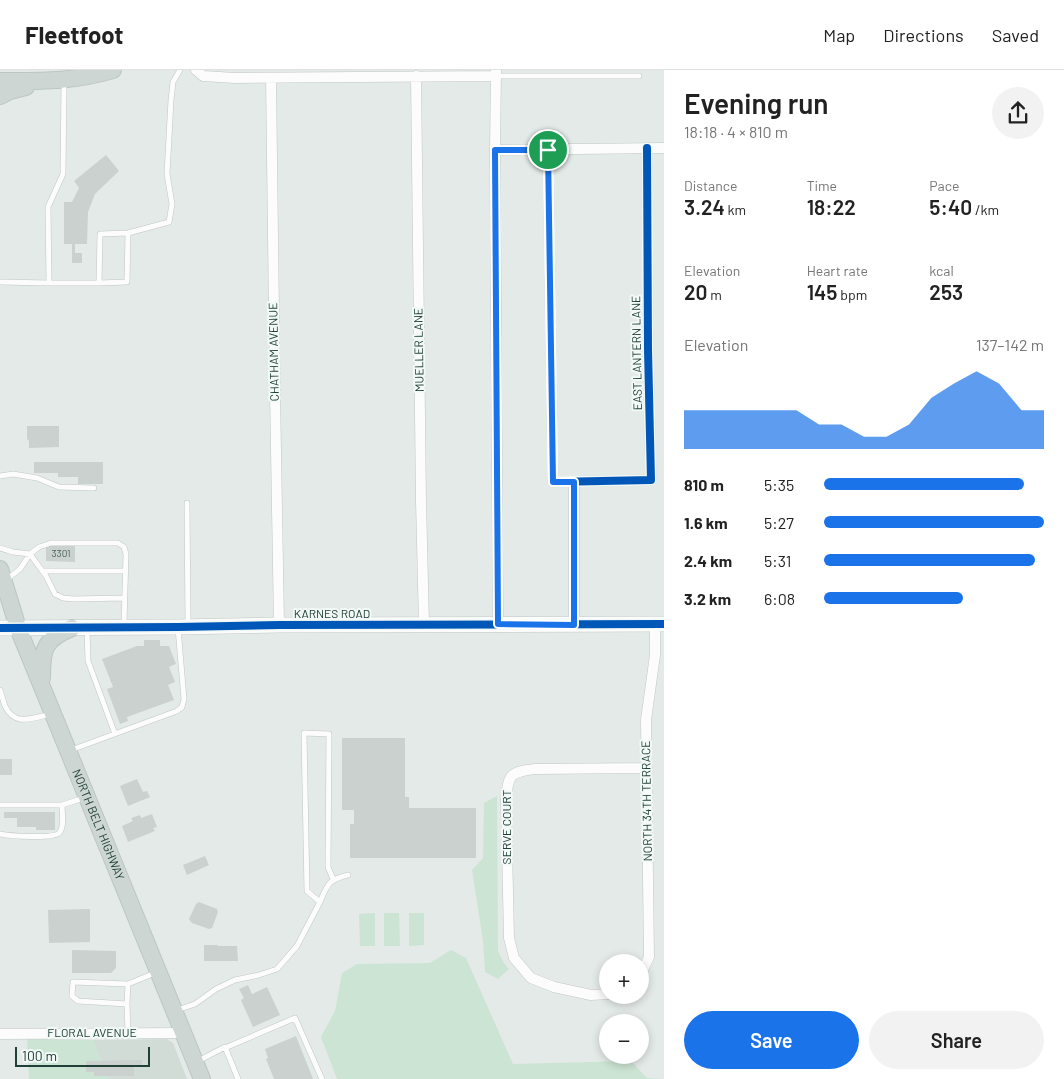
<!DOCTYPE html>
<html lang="en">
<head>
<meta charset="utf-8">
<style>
  :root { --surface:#fff; --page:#f2f2f2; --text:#222; --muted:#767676; --line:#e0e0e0; --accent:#1a73e8 }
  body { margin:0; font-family:Barlow,sans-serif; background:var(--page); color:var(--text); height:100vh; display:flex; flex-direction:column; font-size:19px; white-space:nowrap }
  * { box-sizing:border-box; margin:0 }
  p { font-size:16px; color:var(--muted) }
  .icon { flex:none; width:28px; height:28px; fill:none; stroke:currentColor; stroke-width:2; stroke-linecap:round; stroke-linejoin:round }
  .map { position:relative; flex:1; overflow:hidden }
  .side { display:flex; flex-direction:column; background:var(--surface); width:400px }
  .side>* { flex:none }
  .fabs { position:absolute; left:599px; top:884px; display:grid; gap:10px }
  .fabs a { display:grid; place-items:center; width:50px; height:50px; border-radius:50%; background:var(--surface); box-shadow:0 2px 8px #0003; font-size:25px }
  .scale { position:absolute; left:15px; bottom:12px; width:135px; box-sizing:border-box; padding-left:5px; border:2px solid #203f37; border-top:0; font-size:14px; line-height:18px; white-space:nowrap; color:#203f37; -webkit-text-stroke:4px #f2f9f6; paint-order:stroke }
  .pin { position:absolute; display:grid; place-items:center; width:42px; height:42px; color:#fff; margin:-21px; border:2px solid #fff; border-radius:50%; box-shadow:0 1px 5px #0007 }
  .round { display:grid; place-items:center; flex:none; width:52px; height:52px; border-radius:26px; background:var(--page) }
  .headline { display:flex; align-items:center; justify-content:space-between; height:85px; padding:0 20px }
  h1 { font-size:28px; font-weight:600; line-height:38px }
  .figures { display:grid; grid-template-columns:repeat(3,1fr); gap:8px; height:85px; padding:5px 20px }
  .figures div { display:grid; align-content:center }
  .figures b { font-size:21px; font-weight:600 }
  .figures small { font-size:14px; font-weight:400 }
  .figures p { font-size:14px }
  .chart { height:140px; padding:10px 20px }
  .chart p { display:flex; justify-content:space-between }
  .chart svg { width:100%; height:90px; margin-top:5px; fill:var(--accent); opacity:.7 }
  .action { display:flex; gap:10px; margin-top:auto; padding:10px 20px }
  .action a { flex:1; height:58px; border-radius:30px; background:var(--accent); color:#fff; font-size:20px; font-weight:600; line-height:58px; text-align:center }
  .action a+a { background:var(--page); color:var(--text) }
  ul { padding:0 20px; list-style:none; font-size:16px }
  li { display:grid; grid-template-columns:80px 60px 1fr; align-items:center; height:38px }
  li i { height:12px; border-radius:6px; background:var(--accent) }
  header { display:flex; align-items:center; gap:30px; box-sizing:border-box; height:70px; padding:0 25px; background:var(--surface); border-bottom:1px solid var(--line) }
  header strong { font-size:24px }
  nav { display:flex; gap:28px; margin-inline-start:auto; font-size:18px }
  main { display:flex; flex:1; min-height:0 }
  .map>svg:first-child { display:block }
</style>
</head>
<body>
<header>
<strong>Fleetfoot</strong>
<nav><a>Map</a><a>Directions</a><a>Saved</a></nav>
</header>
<main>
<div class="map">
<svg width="664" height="1009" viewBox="0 0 664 1009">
  <rect width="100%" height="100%" fill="#e4eae7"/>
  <path fill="#d1dcd7" d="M 167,969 L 173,973 L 187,1009 L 108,1009 L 93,970 Z"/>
  <path fill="#cce4d4" d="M 497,726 L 498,881 L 504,893 L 509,899 L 498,909 L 485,902 L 483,871 L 472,800 L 483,788 L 484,733 Z
    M 375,843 L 375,876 L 360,876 L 359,844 Z
    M 384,843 L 399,843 L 400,876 L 384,876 Z
    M 409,843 L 424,843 L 424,875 L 409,876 Z
    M 451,880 L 466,888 L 513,994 L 631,991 L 647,1008 L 664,1009 L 337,1009 L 321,967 L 335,941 L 342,903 L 357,894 L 430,893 Z
    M 27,969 L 93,970 L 108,1009 L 29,1009 Z"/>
  <path fill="#cbd1cf" d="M 106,85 L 119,101 L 95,124 L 88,142 L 87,174 L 75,174 L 75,183 L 82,183 L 82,193 L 72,193 L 72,174 L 64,174 L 64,132 L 72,132 L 79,118 L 74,111 Z
    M 27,356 L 59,356 L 59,377 L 29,378 L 29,371 L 27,369 Z
    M 34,392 L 103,392 L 103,414 L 78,414 L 78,407 L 58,407 L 58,403 L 34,403 Z
    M 46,474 L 75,474 L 75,492 L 46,491 Z
    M 144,570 L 160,570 L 160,576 L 169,576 L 176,594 L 169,597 L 175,612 L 168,615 L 174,630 L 127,647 L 128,651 L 120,654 L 107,619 L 113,617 L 102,589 L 137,576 L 144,576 Z
    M 342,668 L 405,668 L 405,727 L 409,727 L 409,738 L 476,738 L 476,788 L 350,788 L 350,754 L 354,754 L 354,740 L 342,740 Z
    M 0,689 L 12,689 L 12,705 L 0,705 Z
    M 137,709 L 143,722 L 147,721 L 150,727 L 128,736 L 120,716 Z
    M 4,742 L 55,742 L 55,760 L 36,760 L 36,757 L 17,757 L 17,748 L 4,748 Z
    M 152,744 L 157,757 L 153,758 L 155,761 L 128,772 L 122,756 L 133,751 L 131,748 L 140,745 L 141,748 Z
    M 205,786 L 209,795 L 187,805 L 183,795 Z
    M 199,832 L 217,839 L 218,842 L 212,858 L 209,859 L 192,853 L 189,849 L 196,834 Z
    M 90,839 L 90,872 L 49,873 L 48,840 Z
    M 204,875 L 218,875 L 218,876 L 237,876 L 238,891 L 204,891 Z
    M 72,880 L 116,881 L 116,898 L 111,903 L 72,903 Z
    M 248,915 L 252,924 L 267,917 L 280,945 L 253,957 L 241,930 L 244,928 L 239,919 Z
    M 296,966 L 313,1009 L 274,1009 L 266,989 L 268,988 L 265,979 Z
    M 142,990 L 142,997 L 134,997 L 134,1006 L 94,1006 L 94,1002 L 86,1002 L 86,991 Z"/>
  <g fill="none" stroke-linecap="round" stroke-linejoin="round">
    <g stroke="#c1c7c4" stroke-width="6">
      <path id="lane" d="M 496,6 L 639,6
        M 128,163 L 169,152 L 172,134 L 167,104 L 171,30 L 173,12 L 180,0
        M 0,212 L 49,213 L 48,137 L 63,104 L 64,13
        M 49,213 L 99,213 L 127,212 L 128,163 L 100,164 L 99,213
        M 0,406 L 13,404 L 37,408 L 59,417 L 94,418
        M 187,433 L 188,554
        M 0,478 L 13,482 L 30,484 L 46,506 L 55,524 L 63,528 L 74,529 L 125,528
        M 43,501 L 126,501
        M 6,510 L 20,499 L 30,484 L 39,477 L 51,473 L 118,473 L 124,477 L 126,484 L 124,554
        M 87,559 L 88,591 L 115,664
        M 0,620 C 2,625 3,631 5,636 C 15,657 32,648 51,644
        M 71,680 L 177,641 L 182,637 L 184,629 L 178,558
        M 0,735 L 62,735 L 84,728
        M 0,764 C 9,766 53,769 59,763 C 65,757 62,743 62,735
        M 320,832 C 327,815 329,809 348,805
        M 127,934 L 128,914
        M 177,940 L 195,934 L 216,919 L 235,910 L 259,905 L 277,899 L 297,876 L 320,832 L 307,821 L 304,663 L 329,664 L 328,797 L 333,809
        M 128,963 L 127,934 L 78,931 L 72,926 L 73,912 L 128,914 L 155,903
        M 225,978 L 295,948 L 322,1009
        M 198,991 L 225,977 L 238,1009"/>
    </g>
    <g stroke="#c1c7c4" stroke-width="11">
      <path id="street" d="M 196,0 L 203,6 L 235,8 L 496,6
        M 496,0 L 495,80 L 498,554
        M 416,6 L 421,431 L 424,555
        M 271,8 L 275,323 L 279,555
        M 495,80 L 664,78
        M 548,80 L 553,412 L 651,410 L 648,280 L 647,78
        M 574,412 L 574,555
        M 640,906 L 649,887 L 646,650 L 655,585 L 655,555
        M 608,924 L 591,925 L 554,917 L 531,908 L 514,888 L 509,868 L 506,731 C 508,705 509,702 535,699 L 647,698
        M 0,964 L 183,963"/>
    </g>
    <g stroke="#bfc8c5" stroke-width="16">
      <path id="secondary" d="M 0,558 L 178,557 L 279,555 L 664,554"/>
    </g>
    <g stroke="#bcc6c3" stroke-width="18">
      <g id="primary">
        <path d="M 0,11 C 41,11 73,12 113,0"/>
        <path d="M 0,26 L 10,21 L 26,17"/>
        <path id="s1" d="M 0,499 L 18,558 L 202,1009"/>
        <path d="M 42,608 C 42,579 44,569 72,558"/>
      </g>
    </g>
    <use href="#lane" stroke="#fbfcfb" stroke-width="5"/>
    <use href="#street" stroke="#fbfcfb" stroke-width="10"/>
    <use href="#secondary" stroke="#fbfcfb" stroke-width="15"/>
    <use href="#primary" stroke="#cdd6d3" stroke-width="16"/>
    <g stroke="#f2f9f6" stroke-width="11">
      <path id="cycleway" d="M 548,80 L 553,412 L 651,410 L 648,280 L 647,78
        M 0,558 L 178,557 L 279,555 L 664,554"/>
    </g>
    <use href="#cycleway" stroke="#0057b8" stroke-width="8"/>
  </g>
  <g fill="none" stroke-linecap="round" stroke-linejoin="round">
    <g stroke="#fff" stroke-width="10">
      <path id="route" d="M 495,80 L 548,80 L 553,412 L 574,412 L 574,555 L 498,554 Z"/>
    </g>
    <use href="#route" stroke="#1a73e8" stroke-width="6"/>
  </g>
  <g text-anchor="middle" stroke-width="4" stroke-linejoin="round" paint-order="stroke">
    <g font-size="10" fill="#4c645e">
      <text x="61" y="487">3301</text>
    </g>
    <g font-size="12" fill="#203f37" stroke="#f2f9f6">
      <text transform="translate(419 280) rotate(-91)" y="4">MUELLER LANE</text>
      <text transform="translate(274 282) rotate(-91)" y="4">CHATHAM AVENUE</text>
      <text transform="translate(637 283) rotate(-91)" y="4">EAST LANTERN LANE</text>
      <text x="332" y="548">KARNES ROAD</text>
      <text transform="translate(647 731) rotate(-91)" y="4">NORTH 34TH TERRACE</text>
      <text dy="4" stroke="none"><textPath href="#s1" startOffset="274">NORTH BELT HIGHWAY</textPath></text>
      <text transform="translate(507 757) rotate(-90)" y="4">SERVE COURT</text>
      <text x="92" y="967">FLORAL AVENUE</text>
    </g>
  </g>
</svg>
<div class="fabs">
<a>+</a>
<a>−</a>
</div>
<div class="scale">100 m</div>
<div class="pin" style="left:548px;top:80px;background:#1e9e55"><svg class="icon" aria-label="arrive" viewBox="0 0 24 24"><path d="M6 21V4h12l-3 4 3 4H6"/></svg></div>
</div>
<section class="side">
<div class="headline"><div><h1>Evening run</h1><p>18:18 · 4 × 810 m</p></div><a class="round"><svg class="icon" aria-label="share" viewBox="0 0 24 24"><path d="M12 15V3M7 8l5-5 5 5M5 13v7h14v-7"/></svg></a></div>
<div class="figures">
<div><p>Distance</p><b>3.24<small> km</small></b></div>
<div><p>Time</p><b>18:22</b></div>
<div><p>Pace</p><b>5:40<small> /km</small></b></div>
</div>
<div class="figures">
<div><p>Elevation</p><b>20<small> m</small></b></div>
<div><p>Heart rate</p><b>145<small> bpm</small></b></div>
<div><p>kcal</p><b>253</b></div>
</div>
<div class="chart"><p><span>Elevation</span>137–142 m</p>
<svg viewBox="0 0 160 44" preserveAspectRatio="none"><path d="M0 44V25L10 25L20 25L30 25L40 25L50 25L60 32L70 32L80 38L90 38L100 32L110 19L120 12L130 6L140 12L150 25L160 25V44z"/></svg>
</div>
<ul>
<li><b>810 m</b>5:35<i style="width:91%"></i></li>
<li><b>1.6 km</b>5:27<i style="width:100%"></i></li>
<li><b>2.4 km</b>5:31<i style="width:96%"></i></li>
<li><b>3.2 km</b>6:08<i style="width:63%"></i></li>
</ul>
<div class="action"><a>Save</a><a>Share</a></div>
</section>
</main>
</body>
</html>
